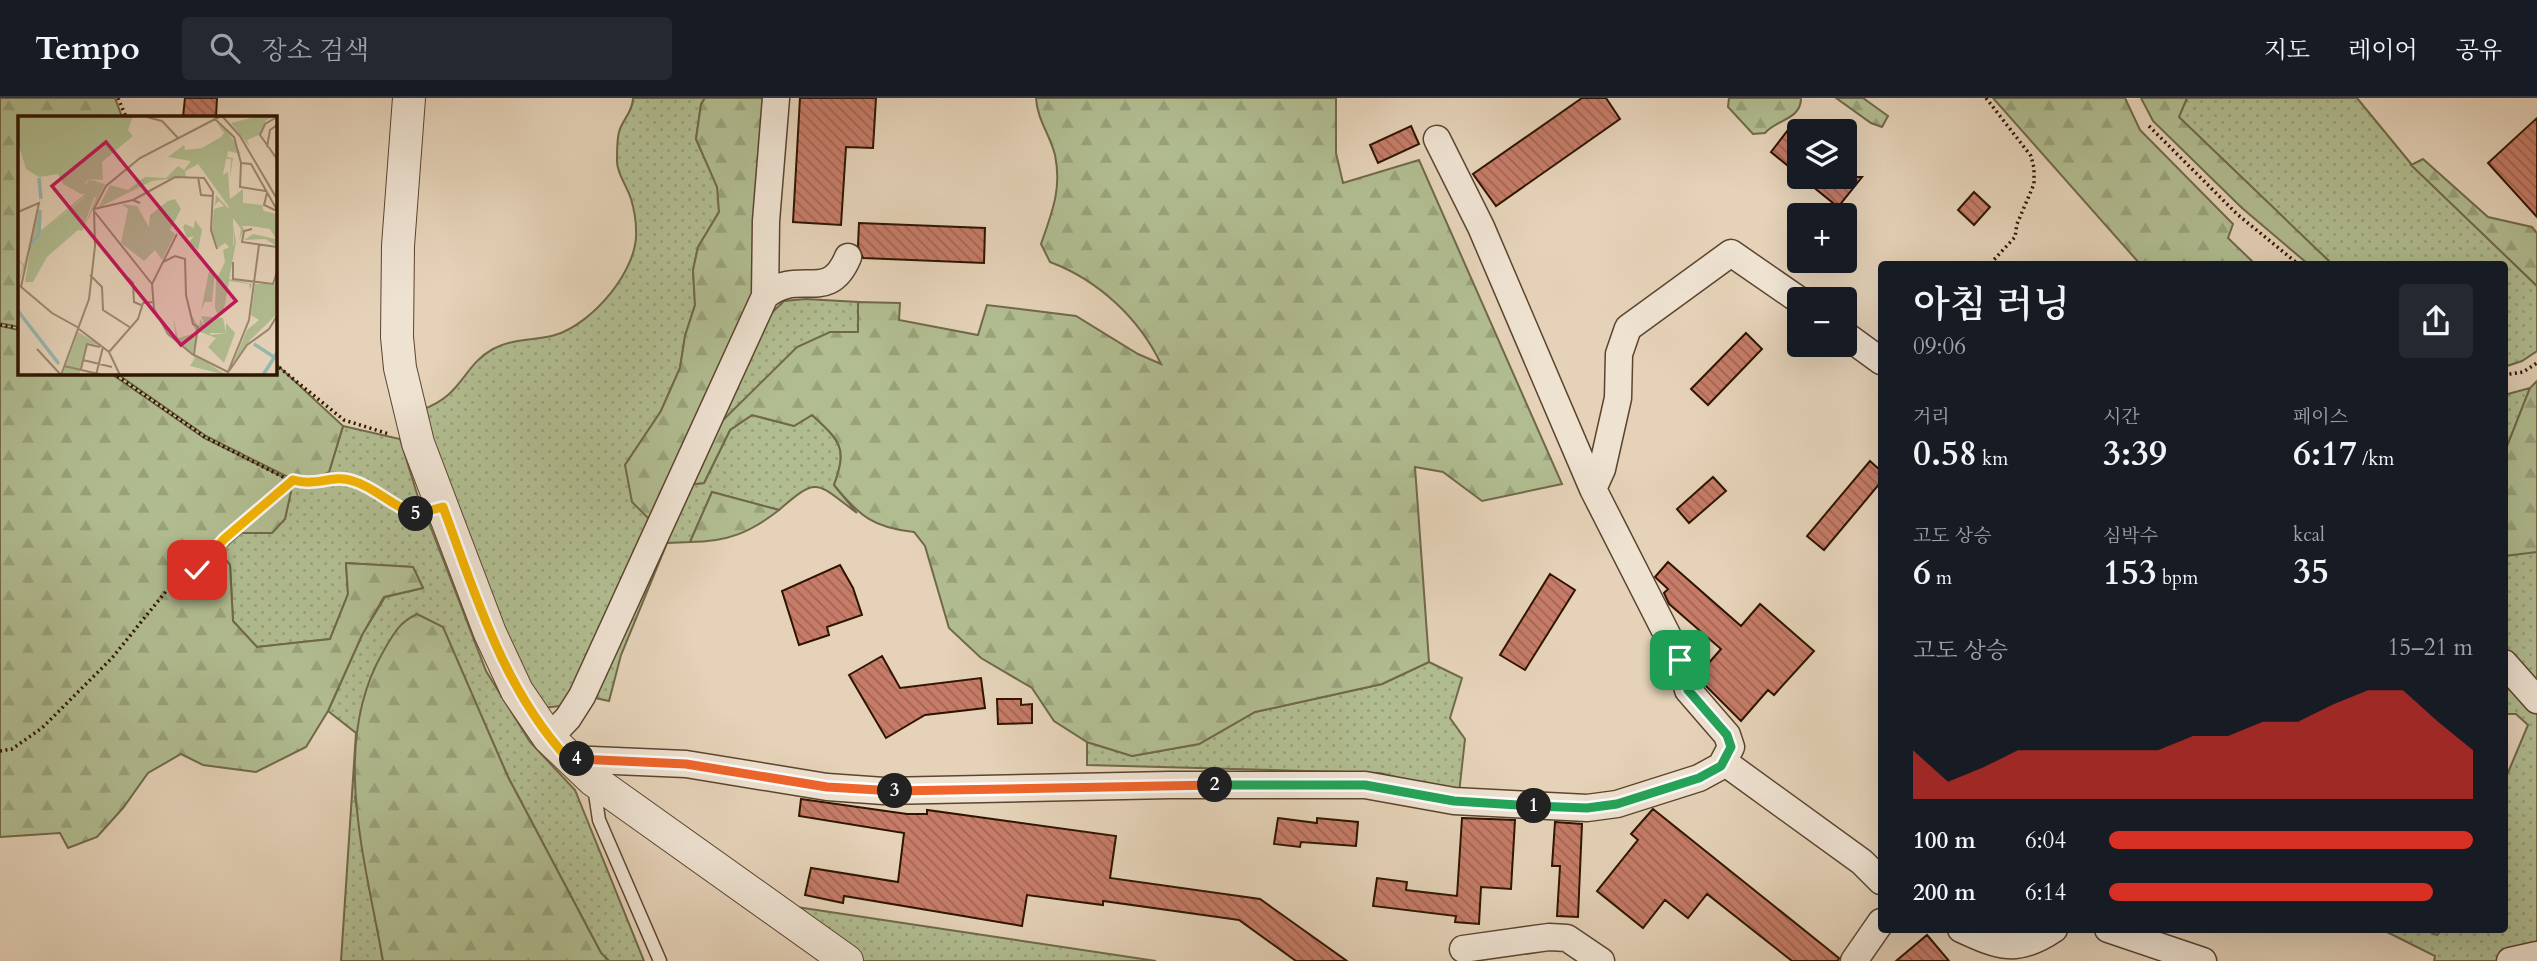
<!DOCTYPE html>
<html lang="ko">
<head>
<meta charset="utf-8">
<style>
  :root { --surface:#171b24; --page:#242831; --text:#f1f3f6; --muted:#9ea1a6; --line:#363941; --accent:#d93025 }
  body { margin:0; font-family:Cardo,"Noto Serif KR",serif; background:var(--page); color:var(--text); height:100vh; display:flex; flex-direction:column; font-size:26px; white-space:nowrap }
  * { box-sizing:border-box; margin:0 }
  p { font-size:23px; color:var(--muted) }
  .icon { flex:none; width:38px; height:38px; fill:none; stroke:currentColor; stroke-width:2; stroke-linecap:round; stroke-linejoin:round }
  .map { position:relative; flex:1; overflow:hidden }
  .drawer { position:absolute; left:1878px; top:163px; width:630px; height:672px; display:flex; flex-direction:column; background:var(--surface); border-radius:7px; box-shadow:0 7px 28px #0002 }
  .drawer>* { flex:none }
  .fabs { position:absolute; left:1787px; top:21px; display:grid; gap:14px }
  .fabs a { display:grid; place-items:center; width:70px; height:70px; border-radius:7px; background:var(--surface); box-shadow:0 7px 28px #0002; font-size:35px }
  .pin { position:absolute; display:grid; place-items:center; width:60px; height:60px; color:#fff; margin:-30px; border-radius:14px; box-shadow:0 4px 10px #0006 }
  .km { position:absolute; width:35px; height:35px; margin:-18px; border-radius:50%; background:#222; color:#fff; font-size:19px; line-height:35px; text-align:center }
  .round { display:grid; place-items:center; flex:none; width:74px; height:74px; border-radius:7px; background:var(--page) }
  .summary { display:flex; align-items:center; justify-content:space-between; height:119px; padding:0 35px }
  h1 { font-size:38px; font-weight:600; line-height:52px }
  .stats { display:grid; grid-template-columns:repeat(3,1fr); gap:10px; height:119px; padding:7px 35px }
  .stats div { display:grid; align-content:center }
  .stats b { font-size:35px; font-weight:600 }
  .stats small { font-size:19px; font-weight:400 }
  .stats p { font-size:19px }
  .chart { height:196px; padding:14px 35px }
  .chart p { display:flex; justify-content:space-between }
  .chart svg { width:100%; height:126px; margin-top:7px; fill:var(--accent); opacity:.7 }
  ul { padding:0 35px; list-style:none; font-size:23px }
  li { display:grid; grid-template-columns:112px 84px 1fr; align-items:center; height:52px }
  li i { height:18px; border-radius:9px; background:var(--accent) }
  header { display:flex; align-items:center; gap:42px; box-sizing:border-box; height:98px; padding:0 35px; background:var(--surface); border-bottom:2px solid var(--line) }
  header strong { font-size:33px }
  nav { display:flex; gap:38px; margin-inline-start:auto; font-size:24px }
  .search { width:490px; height:63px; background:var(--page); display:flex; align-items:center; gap:18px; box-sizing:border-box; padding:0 24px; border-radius:7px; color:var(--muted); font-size:26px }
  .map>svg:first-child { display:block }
</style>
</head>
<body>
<header>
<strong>Tempo</strong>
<div class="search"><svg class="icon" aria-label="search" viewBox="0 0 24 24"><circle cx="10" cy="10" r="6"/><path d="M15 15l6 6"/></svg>장소 검색</div>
<nav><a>지도</a><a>레이어</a><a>공유</a></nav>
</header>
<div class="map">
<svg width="2537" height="863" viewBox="0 0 2537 863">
  <defs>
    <pattern id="grass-dots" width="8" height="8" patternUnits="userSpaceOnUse" patternTransform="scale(1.75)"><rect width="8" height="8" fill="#b1bd91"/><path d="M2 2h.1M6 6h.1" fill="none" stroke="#99a27b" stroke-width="1.8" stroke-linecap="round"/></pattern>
    <pattern id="forest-firs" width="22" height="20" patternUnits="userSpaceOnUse" patternTransform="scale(1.75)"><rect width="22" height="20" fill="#b1bd91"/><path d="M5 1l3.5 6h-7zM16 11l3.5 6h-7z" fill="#99a27b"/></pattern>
    <pattern id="building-back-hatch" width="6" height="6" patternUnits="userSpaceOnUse" patternTransform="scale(1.75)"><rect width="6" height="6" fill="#c67c68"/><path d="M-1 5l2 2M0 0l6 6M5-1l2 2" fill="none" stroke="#a16453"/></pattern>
  </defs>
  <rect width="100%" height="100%" fill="#e5d2b8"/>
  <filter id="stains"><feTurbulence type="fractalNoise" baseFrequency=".00286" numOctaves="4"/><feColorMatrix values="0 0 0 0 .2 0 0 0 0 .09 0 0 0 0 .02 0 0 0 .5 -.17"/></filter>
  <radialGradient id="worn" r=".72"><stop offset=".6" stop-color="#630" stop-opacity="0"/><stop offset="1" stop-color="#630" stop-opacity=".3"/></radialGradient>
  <path fill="url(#grass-dots)" stroke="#706949" stroke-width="2" d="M 633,0 L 705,0 L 701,6 L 696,41 L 718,89 L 719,114 L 698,149 L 693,172 L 695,207 L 685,238 L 680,270 L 661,313 L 625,367 L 652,424 L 571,601 L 560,608 L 543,610 L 502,548 L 421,312 C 464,297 462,268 493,251 C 513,240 534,243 555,237 C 592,226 639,172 636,132 C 636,122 634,111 631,101 C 627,88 616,74 617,61 C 617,53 617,41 619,34 C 622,22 633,14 633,0 Z
    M 2187,0 L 2357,0 L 2412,67 L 2537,188 L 2537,253 L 2522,263 L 2504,269 L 2504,166 L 2332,166 L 2178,19 Z
    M 806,201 L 858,204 L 858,235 L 830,234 L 713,332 L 764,222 L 784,203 Z
    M 2530,290 L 2504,356 L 2504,297 Z
    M 752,317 L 794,328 L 812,317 C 840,343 848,349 834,387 L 857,415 C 816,385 819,377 779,412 L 712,394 L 690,444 L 667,445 L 621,557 L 609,603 L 591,599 L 687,387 L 704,385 L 730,332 Z
    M 343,328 L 400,341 L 422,412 L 413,413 C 379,394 357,373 316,381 L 329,374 Z
    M 339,382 L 355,386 L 416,420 L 426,417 L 486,573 L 530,644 L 575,692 L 644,863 L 609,863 L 601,855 L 508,679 L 443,530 L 355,699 L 383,863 L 341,863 L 356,635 L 328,613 L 362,537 L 385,499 L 423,490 L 413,469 L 346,465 L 348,496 L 330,541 L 257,549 L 233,523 L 230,467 L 220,454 L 241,435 L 285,420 L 293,384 L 312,389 Z
    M 2535,453 L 2537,454 L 2537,584 L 2504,555 L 2504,458 Z
    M 1429,564 L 1462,580 L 1450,620 L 1465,641 L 1459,695 L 1380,675 L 1087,667 L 1087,644 L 1132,658 L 1199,646 L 1255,614 L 1382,586 Z
    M 2504,572 L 2537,608 L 2537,854 L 2495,863 L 2434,863 L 2435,858 L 2381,831 L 2423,831 L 2437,837 L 2443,831 L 2504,831 L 2504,684 L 2528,627 L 2516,616 L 2504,616 Z
    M 790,808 L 1156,863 L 863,863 Z"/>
  <path fill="url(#forest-firs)" stroke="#706949" stroke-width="2" d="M 0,0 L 115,0 L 122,19 L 19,19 L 19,229 L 0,225 Z
    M 705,0 L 769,0 L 755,190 L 652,424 L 632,404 L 625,367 L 661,313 L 680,270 L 685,238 L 695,207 L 693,172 L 698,149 L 719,114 L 717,89 L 696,41 L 701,6 Z
    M 1036,0 L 1336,0 L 1336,55 L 1343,85 L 1419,62 L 1562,386 L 1482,403 L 1443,374 L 1415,369 L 1429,564 L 1382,586 L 1255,614 L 1199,646 L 1132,658 L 1087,644 L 1054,623 L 1032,590 L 981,560 L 949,530 L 925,448 L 914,434 C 874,430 859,418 834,387 C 848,349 840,343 812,317 L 794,328 L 752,317 L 730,332 L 704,385 L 687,387 L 713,332 L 797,249 L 830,234 L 858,234 L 858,204 L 900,205 L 899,222 L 978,237 L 987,207 L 1076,218 L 1138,256 L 1161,266 C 1139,220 1098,182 1050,164 L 1041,146 C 1052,114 1062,91 1055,57 C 1050,37 1037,21 1036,0 Z
    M 1729,0 L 1801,0 C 1801,22 1777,21 1765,35 L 1753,36 L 1728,9 Z
    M 1836,0 L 1863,0 L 1888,18 L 1882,29 L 1871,25 Z
    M 1993,0 L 2125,0 L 2140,32 L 2233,126 L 2228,140 L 2255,166 L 2140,166 Z
    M 2141,0 L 2187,0 L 2179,19 L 2332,166 L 2308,166 L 2242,110 L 2153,23 Z
    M 2423,61 L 2488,119 L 2532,129 L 2537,135 L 2537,188 L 2411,67 Z
    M 0,228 L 19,232 L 19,275 L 110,275 L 204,340 L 293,384 L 285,421 L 272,435 L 241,435 L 220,454 L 230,467 L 233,523 L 257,549 L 330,541 L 348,496 L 346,465 L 413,469 L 423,490 L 384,499 L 362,537 L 328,613 L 306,649 L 256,674 L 203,667 L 181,656 L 148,675 L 123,710 L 97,739 L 68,750 L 60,735 L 0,739 Z
    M 275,265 L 343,328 L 329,374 L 316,381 L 286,378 L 206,338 L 116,275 L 275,275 Z
    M 2537,283 L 2537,454 L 2504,458 L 2504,356 L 2530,290 Z
    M 712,394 L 779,412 C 750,435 726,444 690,444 Z
    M 417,516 L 443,529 L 508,679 L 601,855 L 609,863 L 383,863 C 366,764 329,647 383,554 C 393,537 398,525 417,516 Z"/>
  <path fill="url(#building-back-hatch)" stroke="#2f1501" stroke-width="2" d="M 185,0 L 217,0 L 216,19 L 183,19 Z
    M 800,0 L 876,0 L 873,50 L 846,49 L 841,127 L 793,124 Z
    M 1582,0 L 1606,0 L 1620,21 L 1496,108 L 1473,76 Z
    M 2537,20 L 2537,119 L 2488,65 Z
    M 1411,28 L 1419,46 L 1378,65 L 1370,47 Z
    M 1788,32 L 1799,41 L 1799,77 L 1771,54 Z
    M 1801,79 L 1862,79 L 1838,109 Z
    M 1974,94 L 1990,109 L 1974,127 L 1958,112 Z
    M 859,125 L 985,130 L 984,165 L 863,160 L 858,148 Z
    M 1746,235 L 1762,251 L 1708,307 L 1691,291 Z
    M 1870,363 L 1881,373 L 1881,384 L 1824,452 L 1807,438 Z
    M 1713,379 L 1726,393 L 1689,425 L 1677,411 Z
    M 1668,464 L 1741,528 L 1760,506 L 1814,553 L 1774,597 L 1768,592 L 1741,623 L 1702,584 L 1700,575 L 1721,551 L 1669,506 L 1664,495 L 1668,491 L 1655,479 Z
    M 840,467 L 853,490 L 862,517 L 827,529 L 829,537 L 799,547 L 782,493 Z
    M 1550,476 L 1575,492 L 1525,572 L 1500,557 Z
    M 882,558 L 900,590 L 981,580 L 985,610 L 925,617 L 886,640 L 849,577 Z
    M 997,601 L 1021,601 L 1021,607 L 1032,606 L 1032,625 L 998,626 Z
    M 801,701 L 907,716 L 927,716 L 927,712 L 1116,738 L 1110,780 L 1260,801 L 1347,863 L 1296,863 L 1239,822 L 1103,803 L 1103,807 L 1027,797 L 1022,828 L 844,798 L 843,805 L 805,797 L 811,770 L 898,784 L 904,735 L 799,718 Z
    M 1653,711 L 1839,860 L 1838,863 L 1792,863 L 1707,796 L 1688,820 L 1665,802 L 1643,830 L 1597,793 L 1638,742 L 1631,736 Z
    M 1278,720 L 1317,725 L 1317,720 L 1358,724 L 1356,748 L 1301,744 L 1300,749 L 1274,746 Z
    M 1462,720 L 1515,722 L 1511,791 L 1481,789 L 1479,826 L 1455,824 L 1456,818 L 1373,808 L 1377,780 L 1407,784 L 1406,792 L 1457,798 Z
    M 1555,724 L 1582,726 L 1578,819 L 1557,818 L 1560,768 L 1552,768 Z
    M 1927,837 L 1949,863 L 1896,863 Z"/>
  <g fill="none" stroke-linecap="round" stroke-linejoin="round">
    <g stroke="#5c442f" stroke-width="15">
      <path id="service" d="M 594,689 L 599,722 L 660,863"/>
    </g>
    <g stroke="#5c442f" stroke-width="29">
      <path id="minor" d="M 765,198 L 766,123 L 776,0
        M 1844,236 L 1881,263
        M 1593,391 L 1602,371 L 1618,300 L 1619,256 L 1628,230 L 1731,155 L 1799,202
        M 2504,565 L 2537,602
        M 549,640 L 568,620 L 582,598 L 765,198 C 799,169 828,207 848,159
        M 568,661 L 686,666 L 827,689 L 884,693 L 1170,687 L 1365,687 L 1454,703 L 1587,710 L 1617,706 L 1699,680 L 1721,668 L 1731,649 L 1727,637 L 1688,592 L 1680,562 L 1593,391 L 1481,129 L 1437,41
        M 1724,664 L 1862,764 L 1881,783
        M 1961,831 C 2000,849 2017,856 2054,831
        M 2108,831 L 2203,863
        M 1463,851 L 1549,839 L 1567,840 L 1601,863
        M 1854,863 L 1881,824
        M 2510,863 L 2537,857"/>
    </g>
    <g stroke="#5c442f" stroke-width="34">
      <path id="tertiary" d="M 409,0 L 398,148 L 397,239 L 400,270 L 418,345 L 490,535 L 517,593 L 549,640 L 593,682 L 847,863"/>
    </g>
    <path stroke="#2f1501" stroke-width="3.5" stroke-dasharray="2 3.5" stroke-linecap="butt" d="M 118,0 L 126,19
      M 1986,0 L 2031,58 L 2034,70 L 2034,86 L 2017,126 L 2015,139 L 1990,166
      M 2149,28 L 2237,116 L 2298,166
      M 0,227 L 19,230
      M 275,266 L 344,322 L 389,336
      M 113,275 L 205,339 L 285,380 L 312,387 L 338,380 L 355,383 L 414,417 L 419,415
      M 2504,277 L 2523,274 L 2537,265
      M 0,653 L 12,651 L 42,630 L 112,560 L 167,492 L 197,472 L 224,441 L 294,382"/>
    <use href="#service" stroke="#eee2d1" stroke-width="12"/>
    <use href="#minor" stroke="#eee2d1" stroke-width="26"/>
    <use href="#tertiary" stroke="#eee2d1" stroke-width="32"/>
  </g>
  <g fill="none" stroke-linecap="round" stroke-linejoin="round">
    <g stroke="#fff" stroke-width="14">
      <path id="split-1" d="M 1534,708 L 1587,710 L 1617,706 L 1699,680 L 1721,668 L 1731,649 L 1727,637 L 1688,592 L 1680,562"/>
    </g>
    <g stroke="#fff" stroke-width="14">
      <path id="split-2" d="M 1215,687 L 1365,687 L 1454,703 L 1534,708"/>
    </g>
    <g stroke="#fff" stroke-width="14">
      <path id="split-3" d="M 895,693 L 1215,687"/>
    </g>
    <g stroke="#fff" stroke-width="14">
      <path id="split-4" d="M 577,661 L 686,666 L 827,689 L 895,693"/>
    </g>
    <g stroke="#fff" stroke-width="14">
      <path id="split-5" d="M 416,416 L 443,409 C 476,498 503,590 568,661 L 577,661"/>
    </g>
    <g stroke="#fff" stroke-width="14">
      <path id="split-6" d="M 197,472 L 224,441 L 293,382 C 319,389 331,376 353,383 C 375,389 394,410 416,416"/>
    </g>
    <use href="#split-1" stroke="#22a559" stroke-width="9"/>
    <use href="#split-2" stroke="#22a559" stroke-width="9"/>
    <use href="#split-3" stroke="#f0652b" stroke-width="9"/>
    <use href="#split-4" stroke="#f0652b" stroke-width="9"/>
    <use href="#split-5" stroke="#f5b400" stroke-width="9"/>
    <use href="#split-6" stroke="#f5b400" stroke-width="9"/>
  </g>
  <g transform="translate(18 18)">
    <rect width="259" height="259" fill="#e5d2b8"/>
    <path d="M 241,0 L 259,0 L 248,4 L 241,19 L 229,24 L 232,31 L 213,7 ZM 199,7 L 211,17 L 223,38 L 210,35 L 209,41 L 215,42 L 212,62 L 213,43 L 208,43 L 205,59 L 210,56 L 212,83 L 225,73 L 225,87 L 244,89 L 246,96 L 211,91 L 180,48 L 167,55 L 168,61 L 134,65 L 80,92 L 92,69 L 110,74 L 127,61 L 148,62 L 160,50 L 166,54 L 173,45 L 150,41 L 166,29 L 167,34 L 184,32 L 203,21 L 206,17 ZM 71,63 L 87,68 L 65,114 L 78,81 L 66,81 L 25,115 L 13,135 L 10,157 L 7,166 L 12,135 L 0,168 L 5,150 L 0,143 L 6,148 L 20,98 L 21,116 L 67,78 L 77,76 L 67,70 ZM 215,108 L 218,126 L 211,163 L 234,168 L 232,174 L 231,168 L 211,165 L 205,199 L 199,197 L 197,192 L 198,164 L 207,146 L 205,134 L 216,129 ZM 259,163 L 257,200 L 232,224 L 213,252 L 229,214 L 241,204 L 233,199 L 237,168 L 247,168 L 248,186 ZM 172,196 L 181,212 L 182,203 L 193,219 L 208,217 L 208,207 L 217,217 L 206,247 L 190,231 L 198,222 L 180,215 L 175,237 L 208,259 L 172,250 L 177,242 L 151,219 L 151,213 L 158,223 L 155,200 L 160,222 L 178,217 ZM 60,216 L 82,229 L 69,227 L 61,259 L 44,259 Z" fill="#b1bd91"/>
    <path d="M 0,0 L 115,0 L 110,14 L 115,20 L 84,46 L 85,64 L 71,63 L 67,67 L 79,78 L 63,78 L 45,68 L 40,58 L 21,61 L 8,53 L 0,26 ZM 77,79 L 64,115 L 60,114 L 29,141 L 15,166 L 7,166 L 13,135 L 25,115 L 67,81 ZM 198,79 L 210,92 L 216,88 L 259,98 L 259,130 L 247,123 L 226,124 L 235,118 L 258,123 L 252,113 L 232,110 L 224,110 L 226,113 L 221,125 L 223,113 L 215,102 L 215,135 L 207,127 L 200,132 L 194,116 L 196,93 L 206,90 L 201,85 L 197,89 ZM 150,85 L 157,83 L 163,93 L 152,114 L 157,118 L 144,144 L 137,134 L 126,145 L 103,127 L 110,93 L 104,88 L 119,90 L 131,111 L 132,99 ZM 177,104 L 184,114 L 180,134 L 171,126 L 176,120 L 169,122 L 165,111 L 167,108 L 176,112 ZM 192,150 L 197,157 L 194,186 L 187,186 L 183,195 ZM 247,168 L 257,169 L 258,190 L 248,205 L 248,198 L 242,204 L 245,197 L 242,192 L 236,198 L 237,184 L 249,189 L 252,186 L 244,184 L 248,181 L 243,173 ZM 183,200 L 205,202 L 208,217 L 190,217 Z" fill="#b1bd91"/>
    <path fill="none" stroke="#96b8b0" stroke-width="3.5" d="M 21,62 L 23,83M 14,127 L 21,118 L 22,94M 0,195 L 41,248M 236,228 L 256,241M 245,259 L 259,237"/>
    <path fill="none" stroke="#9c866f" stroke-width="2" d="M 204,0 L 222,20 L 259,83M 129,1 L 144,5 L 160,22M 259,1 L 247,8 L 242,19 L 259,43M 197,3 L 216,21 L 223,47 L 233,48 L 259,94M 249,31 L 252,14 L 259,9M 223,47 L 222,71 L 248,75M 180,61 L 183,79 L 195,80M 249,77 L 246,89 L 259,95M 115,84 L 157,61 L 186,62 L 195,76 L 193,114 L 199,133M 76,93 L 115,84 L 122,87M 76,95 L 134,168 L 159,118M 0,96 L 21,87 L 3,171M 234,113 L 226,115 L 224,126 L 259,131M 145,146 L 157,140 L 167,143 L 168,179 L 175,208 L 180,211 L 176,238M 215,146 L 215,163 L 255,168 L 259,156M 72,159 L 84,171 L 85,194 L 113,212M 109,161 L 115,167 L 116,186 L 123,189M 134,168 L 136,193 L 150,218 L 174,238 L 210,256 L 231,204 L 241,129M 2,170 L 34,197 L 61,212M 61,213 L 91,236 L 102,259M 19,233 L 43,259M 91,236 L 120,203 L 125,187 L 135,186M 65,244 L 94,251M 46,250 L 85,259M 63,253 L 69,228 L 82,231M 211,255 L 229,229 L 251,213 L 259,200M 43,259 L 71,183 L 77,130 L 76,93 L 88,70 L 122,42 L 203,0M 78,259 L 85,231"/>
    <path fill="#c2185b" fill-opacity="0.15" stroke="#c2185b" stroke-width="3.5" d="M 88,26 L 218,185 L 163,229 L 34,70 Z"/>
    <rect width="259" height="259" fill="none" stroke="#2f1501" stroke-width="3.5"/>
  </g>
  <rect width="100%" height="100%" filter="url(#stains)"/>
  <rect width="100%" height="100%" fill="url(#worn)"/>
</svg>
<div class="fabs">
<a><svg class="icon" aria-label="layers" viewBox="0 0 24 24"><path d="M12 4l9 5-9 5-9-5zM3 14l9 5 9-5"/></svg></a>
<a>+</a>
<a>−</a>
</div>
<div class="pin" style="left:1680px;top:562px;background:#1e9e55"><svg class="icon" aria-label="arrive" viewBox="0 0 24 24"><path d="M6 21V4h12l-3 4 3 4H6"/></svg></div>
<div class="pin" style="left:197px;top:472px;background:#d93025"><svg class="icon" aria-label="check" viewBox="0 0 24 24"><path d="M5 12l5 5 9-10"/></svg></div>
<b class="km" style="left:1534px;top:708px">1</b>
<b class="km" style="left:1215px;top:687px">2</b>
<b class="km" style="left:895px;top:693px">3</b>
<b class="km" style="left:577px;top:661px">4</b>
<b class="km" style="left:416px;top:416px">5</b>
<section class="drawer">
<div class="summary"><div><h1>아침 러닝</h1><p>09:06</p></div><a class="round"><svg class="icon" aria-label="share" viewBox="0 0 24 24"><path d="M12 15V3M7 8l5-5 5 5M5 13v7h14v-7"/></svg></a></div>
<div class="stats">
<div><p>거리</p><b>0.58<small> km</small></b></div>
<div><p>시간</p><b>3:39</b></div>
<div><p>페이스</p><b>6:17<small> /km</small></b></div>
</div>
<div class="stats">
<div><p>고도 상승</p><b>6<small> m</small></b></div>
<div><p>심박수</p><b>153<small> bpm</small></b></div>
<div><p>kcal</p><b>35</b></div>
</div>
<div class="chart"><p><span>고도 상승</span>15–21 m</p>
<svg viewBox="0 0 160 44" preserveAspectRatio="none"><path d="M0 44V27L10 38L20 33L30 27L40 27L50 27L60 27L70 27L80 22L90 22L100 17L110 17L120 11L130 6L140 6L150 17L160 27V44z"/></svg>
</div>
<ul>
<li><b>100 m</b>6:04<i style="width:100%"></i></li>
<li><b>200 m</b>6:14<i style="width:89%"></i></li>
</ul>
</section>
</div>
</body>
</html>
